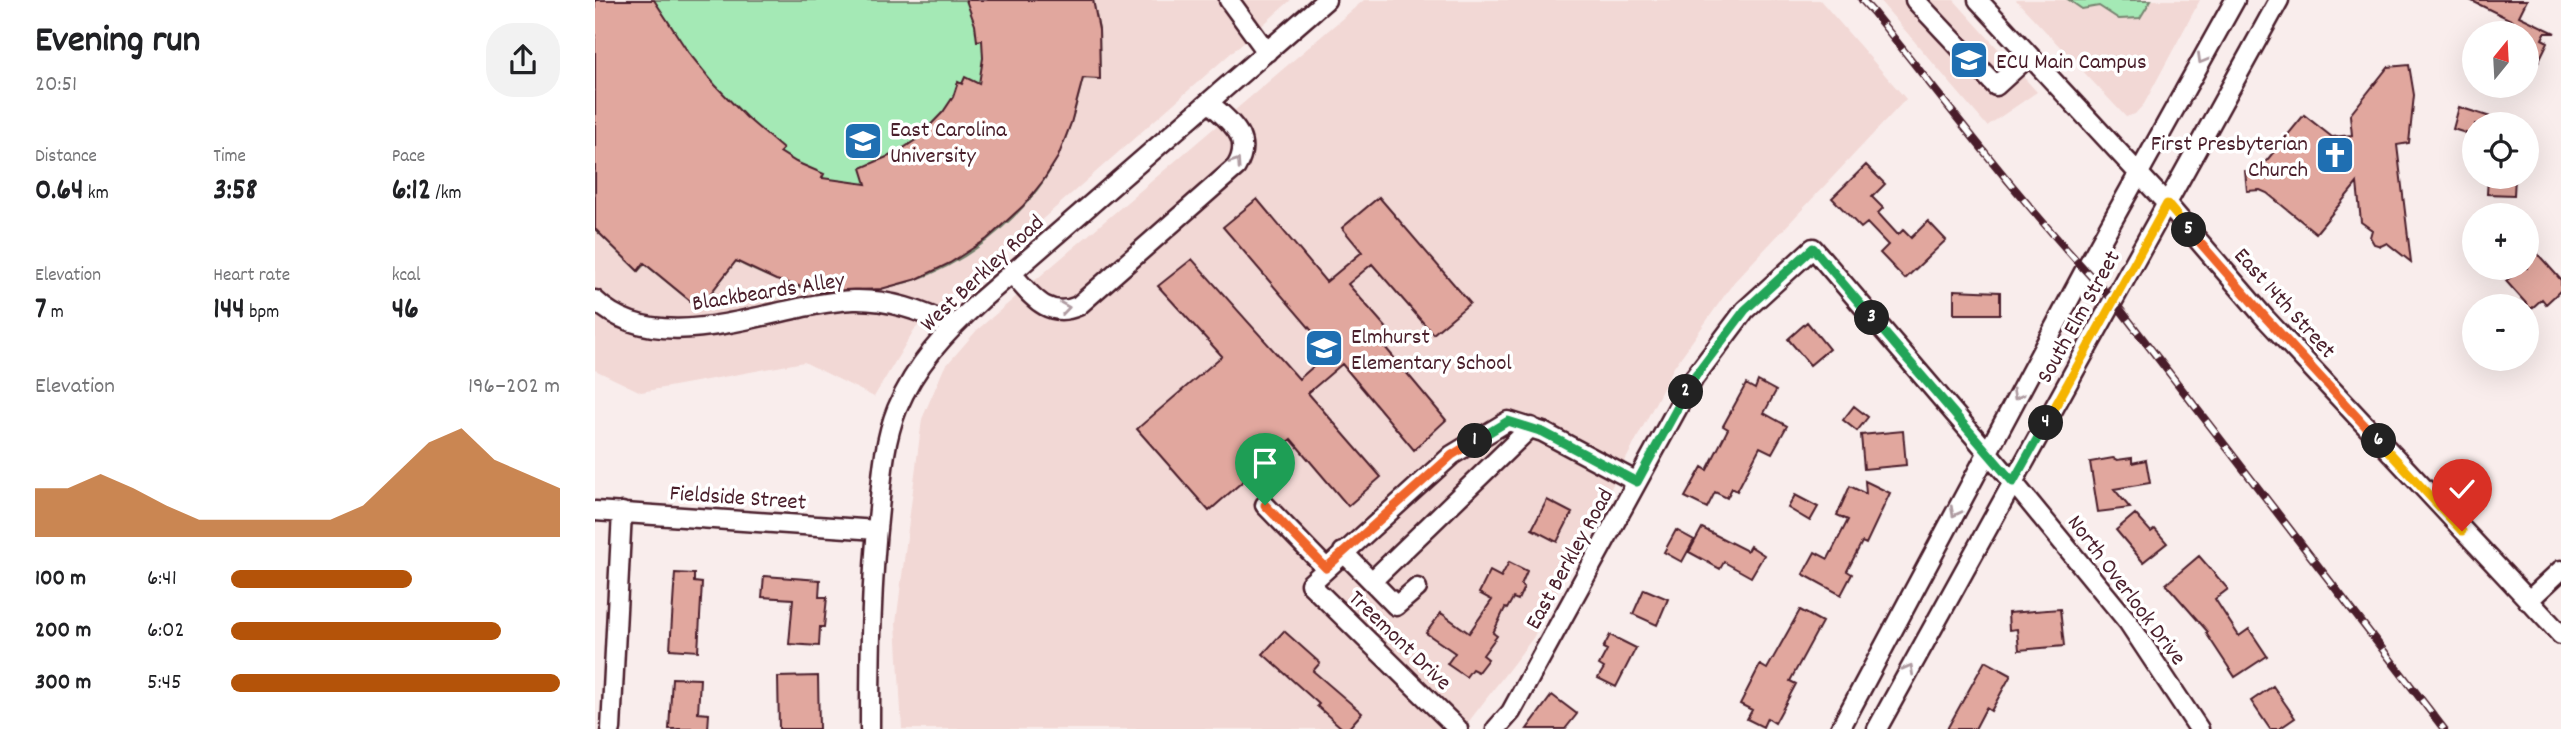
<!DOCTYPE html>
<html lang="en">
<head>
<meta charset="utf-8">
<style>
  :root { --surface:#fff; --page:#f2f2f2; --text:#202124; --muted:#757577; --accent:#b45309 }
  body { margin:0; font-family:Dekko,sans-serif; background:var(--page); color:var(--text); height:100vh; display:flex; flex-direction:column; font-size:26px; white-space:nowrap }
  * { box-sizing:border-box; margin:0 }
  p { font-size:23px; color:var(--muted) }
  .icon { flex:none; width:38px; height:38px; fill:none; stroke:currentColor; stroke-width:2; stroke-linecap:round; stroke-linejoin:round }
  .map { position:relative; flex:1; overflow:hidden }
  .side { display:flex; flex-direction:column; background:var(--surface); width:595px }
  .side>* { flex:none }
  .needle { width:46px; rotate:18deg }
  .tools { position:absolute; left:1867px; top:21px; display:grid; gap:14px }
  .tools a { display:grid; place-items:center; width:77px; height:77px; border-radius:50%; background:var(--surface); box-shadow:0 7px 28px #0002; font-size:35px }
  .pin { position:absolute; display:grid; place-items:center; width:60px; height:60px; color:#fff; margin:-72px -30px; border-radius:50% 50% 50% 0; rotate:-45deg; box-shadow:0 0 7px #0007 }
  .pin .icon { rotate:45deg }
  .km { position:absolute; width:35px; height:35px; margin:-18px; border-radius:50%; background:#222; color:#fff; font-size:19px; line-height:35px; text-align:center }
  .round { display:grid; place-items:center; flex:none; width:74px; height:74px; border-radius:28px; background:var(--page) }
  .head { display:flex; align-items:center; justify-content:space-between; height:119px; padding:0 35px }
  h1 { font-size:38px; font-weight:700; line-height:52px }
  .metrics { display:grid; grid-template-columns:repeat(3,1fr); gap:10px; height:119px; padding:7px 35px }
  .metrics div { display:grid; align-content:center }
  .metrics b { font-size:30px; font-weight:700 }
  .metrics small { font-size:19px; font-weight:400 }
  .metrics p { font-size:19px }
  .chart { height:196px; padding:14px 35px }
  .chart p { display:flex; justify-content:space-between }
  .chart svg { width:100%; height:126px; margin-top:7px; fill:var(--accent); opacity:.7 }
  ul { padding:0 35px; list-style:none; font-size:23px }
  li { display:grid; grid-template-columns:112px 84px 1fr; align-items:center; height:52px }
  li i { height:18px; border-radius:9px; background:var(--accent) }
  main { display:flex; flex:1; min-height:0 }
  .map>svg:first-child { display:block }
</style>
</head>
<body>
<main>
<section class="side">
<div class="head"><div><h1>Evening run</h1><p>20:51</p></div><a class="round"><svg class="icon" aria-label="share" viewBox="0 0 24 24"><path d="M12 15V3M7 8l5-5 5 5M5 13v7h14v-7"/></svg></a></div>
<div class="metrics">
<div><p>Distance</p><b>0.64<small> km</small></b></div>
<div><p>Time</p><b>3:58</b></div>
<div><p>Pace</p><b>6:12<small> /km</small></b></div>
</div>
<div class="metrics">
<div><p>Elevation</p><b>7<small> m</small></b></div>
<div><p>Heart rate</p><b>144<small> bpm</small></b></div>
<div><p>kcal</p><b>46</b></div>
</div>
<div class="chart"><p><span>Elevation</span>196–202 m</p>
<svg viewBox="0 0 160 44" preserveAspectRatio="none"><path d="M0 44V27L10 27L20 22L30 27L40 33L50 38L60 38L70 38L80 38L90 38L100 33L110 22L120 11L130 6L140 17L150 22L160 27V44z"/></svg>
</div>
<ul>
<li><b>100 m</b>6:41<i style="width:55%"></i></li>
<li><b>200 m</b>6:02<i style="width:82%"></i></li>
<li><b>300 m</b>5:45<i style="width:100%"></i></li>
</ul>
</section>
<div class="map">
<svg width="1966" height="729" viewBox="0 0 1966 729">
  <rect width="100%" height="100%" fill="#f9edec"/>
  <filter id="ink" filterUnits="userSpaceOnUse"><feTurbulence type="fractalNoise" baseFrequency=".0143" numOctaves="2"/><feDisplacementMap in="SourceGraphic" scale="14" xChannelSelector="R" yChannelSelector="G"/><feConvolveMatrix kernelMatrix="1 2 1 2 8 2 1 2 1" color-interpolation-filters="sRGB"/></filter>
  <g filter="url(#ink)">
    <path fill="#f2d8d5" d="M 0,0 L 696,0 L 376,282 L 343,306 L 319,330 L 279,397 L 209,362 L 46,392 L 0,370 Z
      M 769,0 L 1225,0 L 1311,99 L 1139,282 L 1079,367 L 938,638 L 868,729 L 307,729 L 301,623 L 327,419 L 349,368 L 382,330 Z
      M 1284,0 L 1359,0 L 1442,92 L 1392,126 Z
      M 1421,0 L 1605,0 L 1549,104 L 1540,114 L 1531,117 Z"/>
    <path fill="#a4e9b5" stroke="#778470" stroke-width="2" d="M 0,0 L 498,0 L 504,30 L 505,79 L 488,78 C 481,105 475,131 463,155 C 437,210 377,261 319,280 C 293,288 267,292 240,296 L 240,293 C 204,291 171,277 141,261 L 104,308 L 50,264 L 43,271 L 0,229 Z
      M 1474,0 L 1556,0 L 1545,18 L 1524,19 L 1504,6 L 1487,9 Z"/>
    <path fill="#e1a79e" stroke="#4a1f2b" stroke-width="2" d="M 0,0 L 59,0 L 93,52 L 120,85 L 151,117 L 188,149 L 185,152 L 201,162 L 229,174 L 227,178 L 271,184 L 266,168 L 301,153 L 322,139 L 348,112 L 358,97 L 363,82 L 367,84 L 370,77 L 384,84 L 388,58 L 387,40 L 382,41 L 380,25 L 371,0 L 498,0 L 504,30 L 505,79 L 488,78 L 476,123 L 463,157 L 448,181 L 428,206 L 392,239 L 355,263 L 322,279 L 286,289 L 227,292 L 181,280 L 141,261 L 104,308 L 49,263 L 43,271 L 0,229 Z
      M 1875,0 L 1932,0 L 1924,16 L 1960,33 L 1950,33 L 1947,39 L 1953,42 L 1932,85 L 1932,33 L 1915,33 L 1920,22 Z
      M 1814,65 L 1819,95 L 1814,143 L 1802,145 L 1816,262 L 1792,243 L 1786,246 L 1779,244 L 1775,237 L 1777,230 L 1766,222 L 1762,183 L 1721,233 L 1672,193 L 1665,190 L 1652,191 L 1650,171 L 1663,169 L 1668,165 L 1709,115 L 1737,137 L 1757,135 L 1755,115 L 1793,67 Z
      M 1864,107 L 1908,121 L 1907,124 L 1880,124 L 1880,136 L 1858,129 Z
      M 1271,165 L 1290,184 L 1277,197 L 1288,208 L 1283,213 L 1303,235 L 1308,230 L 1316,238 L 1333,221 L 1351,240 L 1310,279 L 1285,253 L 1293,245 L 1272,223 L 1266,228 L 1237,198 Z
      M 1893,177 L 1920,177 L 1919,195 L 1892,194 Z
      M 784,197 L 875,303 L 838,334 L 777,264 L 753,284 L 795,332 L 785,341 L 851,420 L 819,450 L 747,364 L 713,393 L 786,477 L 753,506 L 696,439 L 614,511 L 542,429 L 627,356 L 563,286 L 597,259 L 704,379 L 735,352 L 628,227 L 662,199 L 731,282 L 767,252 L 747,228 Z
      M 1932,242 L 1966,280 L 1966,290 L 1951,304 L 1947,299 L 1936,309 L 1911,281 L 1926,268 L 1932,268 Z
      M 1359,290 L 1405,292 L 1405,314 L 1359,314 Z
      M 1212,322 L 1234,349 L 1215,365 L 1193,339 Z
      M 1163,381 L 1181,391 L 1169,413 L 1192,426 L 1177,453 L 1165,447 L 1142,491 L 1137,488 L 1132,498 L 1120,492 L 1112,508 L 1090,497 L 1107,467 L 1112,470 L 1133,429 L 1128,426 L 1151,384 L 1160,389 Z
      M 1259,406 L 1273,417 L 1262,431 L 1248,420 Z
      M 1308,431 L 1311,465 L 1269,469 L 1266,435 Z
      M 1518,458 L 1522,460 L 1537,458 L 1537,463 L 1551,460 L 1555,483 L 1519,489 L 1535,508 L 1503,512 L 1495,462 Z
      M 1270,481 L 1295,493 L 1271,544 L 1267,542 L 1252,571 L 1257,574 L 1246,595 L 1208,574 L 1220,552 L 1233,559 L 1253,520 L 1242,515 L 1255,486 L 1271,494 Z
      M 1200,495 L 1223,507 L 1215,521 L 1193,508 Z
      M 952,500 L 977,513 L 962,542 L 937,529 Z
      M 1540,514 L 1556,532 L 1560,529 L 1572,543 L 1548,562 L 1521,530 Z
      M 1107,528 L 1152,551 L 1155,546 L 1169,555 L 1156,577 L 1129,562 L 1125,569 L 1094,552 Z
      M 1081,530 L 1099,540 L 1087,562 L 1069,552 Z
      M 1604,556 L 1633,589 L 1620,599 L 1644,636 L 1654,629 L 1672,656 L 1640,677 L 1611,633 L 1613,632 L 1571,584 Z
      M 914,562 L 932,571 L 926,585 L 929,587 L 923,600 L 918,598 L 912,609 L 910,608 L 898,633 L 902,636 L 888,655 L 893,659 L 883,672 L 877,669 L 871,677 L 852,664 L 860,653 L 831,633 L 846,613 L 874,633 L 897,600 L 884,593 L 895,571 L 906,577 Z
      M 80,573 L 99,574 L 99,582 L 107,583 L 103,651 L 75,649 Z
      M 169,576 L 225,580 L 224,597 L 232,597 L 229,627 L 225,627 L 224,646 L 194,644 L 198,599 L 167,597 Z
      M 1049,589 L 1073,599 L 1062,625 L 1038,614 Z
      M 1465,609 L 1469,646 L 1424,650 L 1422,629 L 1414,630 L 1413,613 Z
      M 1205,610 L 1227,622 L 1195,681 L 1201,684 L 1180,723 L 1172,718 L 1168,727 L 1152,719 L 1157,710 L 1145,704 L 1165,665 L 1172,669 Z
      M 689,631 L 725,663 L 718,671 L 767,713 L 753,729 L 748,729 L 722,706 L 724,704 L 668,654 Z
      M 1015,635 L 1041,648 L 1021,687 L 1003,678 L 1009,668 L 1004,665 L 1012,650 L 1008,648 Z
      M 1390,661 L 1416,675 L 1396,711 L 1391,708 L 1380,729 L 1352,729 Z
      M 223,676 L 224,729 L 184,729 L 183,677 Z
      M 77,678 L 105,679 L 103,713 L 114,714 L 113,729 L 74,729 Z
      M 1678,686 L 1700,718 L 1684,729 L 1675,729 L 1656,701 Z
      M 957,695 L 982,714 L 970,729 L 932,729 Z"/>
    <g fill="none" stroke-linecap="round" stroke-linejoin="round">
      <g stroke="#4a1f2b" stroke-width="23">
        <path id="minor" d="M 634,0 L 672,52
          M 1320,0 L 1401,86 L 1434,56
          M 1383,0 L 1572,204 L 1671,319 L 1966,635
          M 416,273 C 436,294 451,320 483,306 L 641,167 C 659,137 635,123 615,103
          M 0,300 C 66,363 180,303 259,300 C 294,299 327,311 358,326
          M 670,505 L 731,568
          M 0,511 L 282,530
          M 748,552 L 801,606 L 822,588
          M 777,581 L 936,427
          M 1933,601 L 1966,570
          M 16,729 L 27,512
          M 275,729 C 275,655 276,583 284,509 C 287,476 289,441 302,409 C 320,365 351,332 386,300 L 731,0
          M 863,729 L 715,584 L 857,455 L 913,421 L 948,432 L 1042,482
          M 901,729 L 916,712 L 1099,378 L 1150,310 L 1218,248 L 1418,482 L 1533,622 L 1604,729
          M 1245,729 L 1490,270 L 1640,0
          M 1282,729 L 1684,0"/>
      </g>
      <use href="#minor" stroke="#fff" stroke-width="18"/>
      <g stroke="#4a1f2b" stroke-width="8">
        <path id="rail" d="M 1267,0 L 1278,12 C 1356,109 1432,210 1518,300 L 1849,729"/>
      </g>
      <use href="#rail" stroke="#fff" stroke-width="5" stroke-dasharray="16" stroke-linecap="butt"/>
    </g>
    <defs><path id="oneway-chevron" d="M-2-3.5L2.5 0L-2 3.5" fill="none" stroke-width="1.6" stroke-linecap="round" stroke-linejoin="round" transform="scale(1.75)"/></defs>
    <g stroke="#ae9aa0">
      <use href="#oneway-chevron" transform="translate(1607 59) rotate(120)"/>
      <use href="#oneway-chevron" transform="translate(641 163) rotate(-56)"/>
      <use href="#oneway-chevron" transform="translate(470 308) rotate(-8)"/>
      <use href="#oneway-chevron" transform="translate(1422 395) rotate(118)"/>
      <use href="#oneway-chevron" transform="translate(1360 512) rotate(118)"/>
      <use href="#oneway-chevron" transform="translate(1314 669) rotate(-61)"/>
    </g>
  </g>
  <g fill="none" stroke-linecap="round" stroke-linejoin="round" filter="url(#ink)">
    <g stroke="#fff" stroke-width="14">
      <path id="split-1" d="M 670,505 L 731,568 L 857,455 L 880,441"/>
    </g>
    <g stroke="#fff" stroke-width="14">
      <path id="split-2" d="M 880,441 L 913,421 L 948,432 L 1042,482 L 1091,392"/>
    </g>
    <g stroke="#fff" stroke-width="14">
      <path id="split-3" d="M 1091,392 L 1099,378 L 1150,310 L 1218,248 L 1277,318"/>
    </g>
    <g stroke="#fff" stroke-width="14">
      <path id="split-4" d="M 1277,318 L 1418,482 L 1451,423"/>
    </g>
    <g stroke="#fff" stroke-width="14">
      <path id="split-5" d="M 1451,423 L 1572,204 L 1594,230"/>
    </g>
    <g stroke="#fff" stroke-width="14">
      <path id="split-6" d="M 1594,230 L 1671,318 L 1784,441"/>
    </g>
    <g stroke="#fff" stroke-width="14">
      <path id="split-7" d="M 1784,441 L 1867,531"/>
    </g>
    <use href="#split-1" stroke="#f0652b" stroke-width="9"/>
    <use href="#split-2" stroke="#22a559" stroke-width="9"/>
    <use href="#split-3" stroke="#22a559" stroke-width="9"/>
    <use href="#split-4" stroke="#22a559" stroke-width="9"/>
    <use href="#split-5" stroke="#f5b400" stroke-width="9"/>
    <use href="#split-6" stroke="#f0652b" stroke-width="9"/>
    <use href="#split-7" stroke="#f5b400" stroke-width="9"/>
  </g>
  <defs>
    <g id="university-square" transform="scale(2.0125)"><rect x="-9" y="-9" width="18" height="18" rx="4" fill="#1f6fb2" stroke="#fff"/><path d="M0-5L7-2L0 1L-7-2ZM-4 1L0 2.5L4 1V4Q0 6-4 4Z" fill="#fff"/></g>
    <g id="church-square" transform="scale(2.0125)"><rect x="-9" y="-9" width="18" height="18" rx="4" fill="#1f6fb2" stroke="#fff"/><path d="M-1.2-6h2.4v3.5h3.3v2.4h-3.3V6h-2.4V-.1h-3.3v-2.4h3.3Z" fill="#fff"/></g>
    <g id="school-square" transform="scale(2.0125)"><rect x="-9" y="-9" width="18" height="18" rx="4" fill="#1f6fb2" stroke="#fff"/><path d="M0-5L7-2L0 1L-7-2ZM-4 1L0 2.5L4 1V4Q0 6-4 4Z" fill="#fff"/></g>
  </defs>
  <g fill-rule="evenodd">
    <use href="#university-square" x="1374" y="60"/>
    <use href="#university-square" x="268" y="141"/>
    <use href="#church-square" x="1740" y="155"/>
    <use href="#school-square" x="729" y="348"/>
  </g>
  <g text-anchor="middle" stroke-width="7" stroke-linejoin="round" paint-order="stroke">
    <g font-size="23" fill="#4a1f2b" stroke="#fff" text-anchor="start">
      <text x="1401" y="68">ECU Main Campus</text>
      <text x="295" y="136">East Carolina<tspan x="295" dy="26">University</tspan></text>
      <text x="1713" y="150" text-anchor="end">First Presbyterian<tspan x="1713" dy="26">Church</tspan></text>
      <text x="756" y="343">Elmhurst<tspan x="756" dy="26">Elementary School</tspan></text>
    </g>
    <g font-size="23" fill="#4a1f2b" stroke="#fff">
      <text transform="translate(386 272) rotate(-43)" y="8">West Berkley Road</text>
      <text transform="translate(173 290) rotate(-9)" y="8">Blackbeards Alley</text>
      <text transform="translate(1691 302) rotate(48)" y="8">East 14th Street</text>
      <text transform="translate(1482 316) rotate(-61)" y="8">South Elm Street</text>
      <text transform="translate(143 496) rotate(4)" y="8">Fieldside Street</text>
      <text transform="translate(973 558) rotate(-61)" y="8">East Berkley Road</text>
      <text transform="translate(1533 589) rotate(53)" y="8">North Overlook Drive</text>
      <text transform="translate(806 639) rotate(44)" y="8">Treemont Drive</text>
    </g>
  </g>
</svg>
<div class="tools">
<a><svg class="needle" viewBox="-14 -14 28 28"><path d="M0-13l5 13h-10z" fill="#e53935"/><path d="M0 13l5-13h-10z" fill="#757577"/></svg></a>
<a><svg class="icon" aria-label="locate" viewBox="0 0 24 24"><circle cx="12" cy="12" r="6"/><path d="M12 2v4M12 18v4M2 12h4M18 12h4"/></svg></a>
<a>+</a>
<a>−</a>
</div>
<div class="pin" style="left:670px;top:505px;background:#1e9e55"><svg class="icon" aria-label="arrive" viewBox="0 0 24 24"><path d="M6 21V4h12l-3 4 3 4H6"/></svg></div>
<div class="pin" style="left:1867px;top:531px;background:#d93025"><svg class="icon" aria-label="check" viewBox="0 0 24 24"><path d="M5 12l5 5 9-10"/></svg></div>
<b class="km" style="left:880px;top:441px">1</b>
<b class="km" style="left:1091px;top:392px">2</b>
<b class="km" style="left:1277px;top:318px">3</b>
<b class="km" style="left:1451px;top:423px">4</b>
<b class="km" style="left:1594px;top:230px">5</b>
<b class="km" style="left:1784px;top:441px">6</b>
</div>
</main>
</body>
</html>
